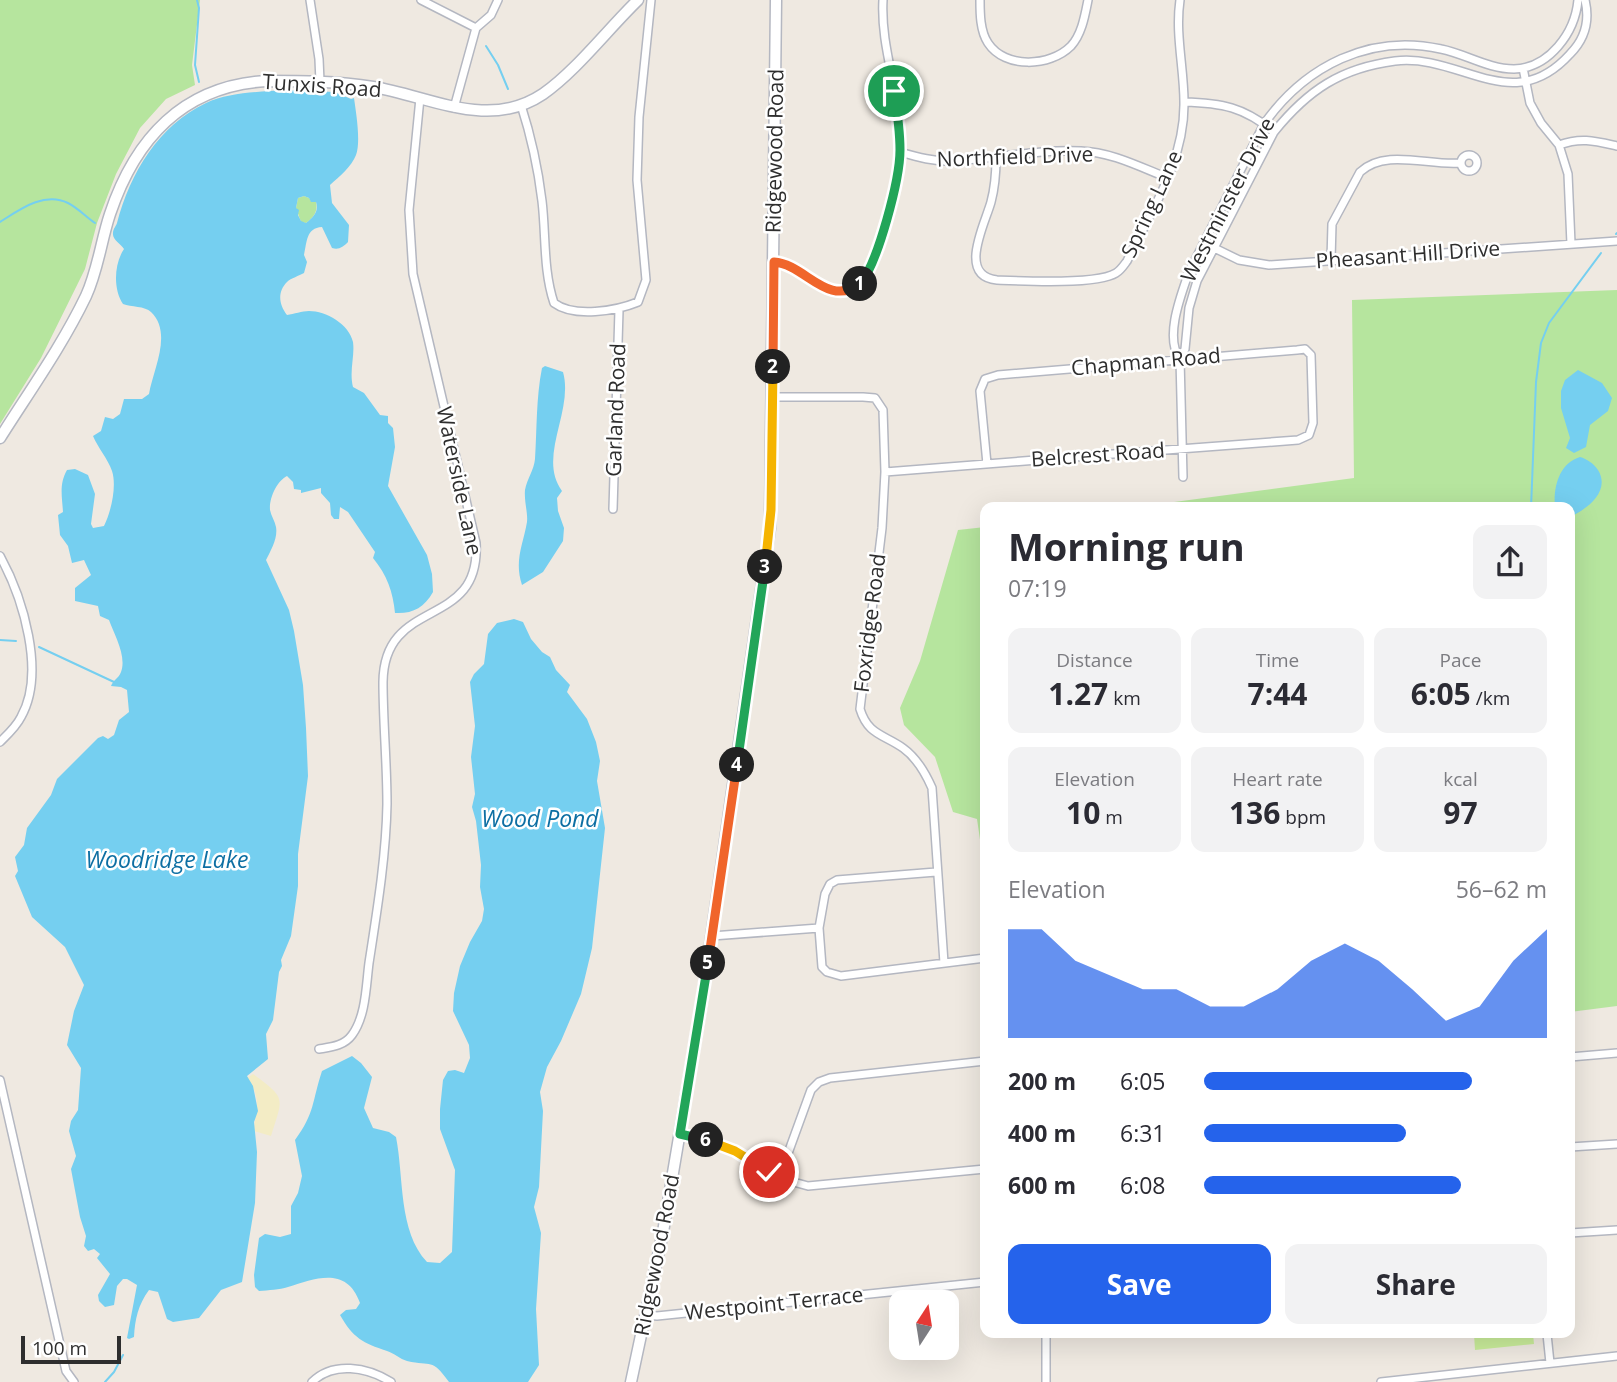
<!DOCTYPE html>
<html lang="en">
<head>
<meta charset="utf-8">
<style>
  :root { --surface:#fff; --page:#f2f2f3; --text:#2b2b33; --muted:#7c7c81; --accent:#2563eb }
  body { margin:0; font-family:"Open Sans",sans-serif; background:var(--page); color:var(--text); height:100vh; display:flex; flex-direction:column; font-size:26px; white-space:nowrap }
  * { box-sizing:border-box; margin:0 }
  p { font-size:23px; color:var(--muted) }
  .icon { flex:none; width:38px; height:38px; fill:none; stroke:currentColor; stroke-width:2; stroke-linecap:round; stroke-linejoin:round }
  .map { position:relative; flex:1; overflow:hidden }
  .panel { position:absolute; left:980px; top:502px; width:595px; height:836px; display:flex; flex-direction:column; background:var(--surface); border-radius:14px; box-shadow:0 7px 28px #0002 }
  .panel>* { flex:none }
  .needle { width:46px; rotate:12deg }
  .buttons { position:absolute; left:889px; top:1290px; display:grid; gap:14px }
  .buttons a { display:grid; place-items:center; width:70px; height:70px; border-radius:14px; background:var(--surface); box-shadow:0 7px 28px #0002; font-size:35px }
  .scale { position:absolute; left:21px; bottom:18px; width:100px; box-sizing:border-box; padding-left:7px; border:4px solid #2e2e2e; border-top:0; font-size:19px; line-height:24px; white-space:nowrap; color:#2e2e2e; -webkit-text-stroke:5px #fff; paint-order:stroke }
  .pin { position:absolute; display:grid; place-items:center; width:60px; height:60px; color:#fff; margin:-30px; border:4px solid #fff; border-radius:50%; box-shadow:0 2px 7px #0007 }
  .km { position:absolute; width:35px; height:35px; margin:-18px; border-radius:50%; background:#222; color:#fff; font-size:19px; line-height:35px; text-align:center }
  .round { display:grid; place-items:center; flex:none; width:74px; height:74px; border-radius:14px; background:var(--page) }
  .overview { display:flex; align-items:center; justify-content:space-between; height:119px; padding:0 28px }
  h1 { font-size:38px; font-weight:700; line-height:52px }
  .metrics { display:grid; grid-template-columns:repeat(3,1fr); gap:10px; height:119px; padding:7px 28px }
  .metrics div { display:grid; align-content:center; border-radius:14px; background:var(--page); text-align:center }
  .metrics b { font-size:30px; font-weight:700 }
  .metrics small { font-size:19px; font-weight:400 }
  .metrics p { font-size:19px }
  .chart { height:196px; padding:14px 28px }
  .chart p { display:flex; justify-content:space-between }
  .chart svg { width:100%; height:126px; margin-top:7px; fill:var(--accent); opacity:.7 }
  .cta { display:flex; gap:14px; margin-top:auto; padding:14px 28px }
  .cta a { flex:1; height:80px; border-radius:14px; background:var(--accent); color:#fff; font-size:28px; font-weight:700; line-height:80px; text-align:center }
  .cta a+a { background:var(--page); color:var(--text) }
  ul { padding:0 28px; list-style:none; font-size:23px }
  li { display:grid; grid-template-columns:112px 84px 1fr; align-items:center; height:52px }
  li i { height:18px; border-radius:9px; background:var(--accent) }
  .map>svg:first-child { display:block }
</style>
</head>
<body>
<div class="map">
<svg width="1617" height="1382" viewBox="0 0 1617 1382">
  <rect width="100%" height="100%" fill="#efe9e1"/>
  <path fill="#b6e59e" d="M 0,0 L 200,0 L 192,65 L 195,85 L 166,99 L 140,128 L 116,174 L 97,223 L 85,269 L 41,358 L 0,424 Z
    M 304,196 L 309,198 L 312,202 L 316,202 C 318,211 314,217 306,223 L 301,222 L 296,208 L 298,198 Z
    M 1617,290 L 1617,1006 L 1570,1012 L 1570,508 L 1129,508 L 1354,478 L 1352,300 Z
    M 985,527 L 985,874 L 977,819 L 953,812 L 935,757 L 904,725 L 900,708 L 920,661 L 958,530 Z"/>
  <path fill="#f3ecc5" d="M 253,1074 C 287,1099 283,1097 271,1136 L 254,1131 C 255,1109 263,1099 247,1078 Z"/>
  <path fill="#c9ec9a" d="M 1474,1334 L 1533,1334 L 1534,1344 L 1475,1350 Z"/>
  <path fill="#75cff0" fill-rule="evenodd" d="M 285,90 L 335,92 L 351,99 L 354,98 C 356,112 361,142 356,155 C 352,166 339,177 330,185 L 332,203 L 349,225 L 348,242 C 343,247 339,250 332,248 L 322,227 C 306,228 307,242 304,255 L 307,262 L 304,273 C 299,276 291,278 287,282 C 277,292 279,305 287,315 C 294,314 302,311 309,311 C 326,311 349,324 353,342 C 355,356 349,371 353,387 L 364,393 L 380,415 L 388,416 L 388,423 L 393,428 L 395,447 L 388,486 L 427,555 L 432,574 L 433,592 C 424,608 412,614 395,613 C 393,592 387,575 373,558 L 375,552 L 348,512 L 340,507 L 339,519 L 334,519 L 331,515 L 330,503 L 321,493 L 321,488 L 301,493 L 301,490 L 294,489 L 293,482 L 287,476 C 277,481 269,498 270,510 C 271,516 275,521 276,527 C 278,538 271,550 266,560 L 289,610 L 294,631 L 303,685 L 306,728 L 308,776 L 298,854 L 298,886 L 291,936 L 281,960 L 282,966 L 279,972 L 273,1020 L 266,1034 L 268,1059 L 247,1076 L 253,1086 L 258,1111 L 254,1122 L 257,1152 L 255,1203 L 242,1282 L 221,1290 L 199,1318 L 173,1322 L 167,1319 L 158,1292 L 149,1290 C 138,1305 135,1319 134,1337 L 129,1339 L 127,1338 L 137,1285 L 127,1279 L 123,1279 L 117,1286 L 114,1305 L 105,1307 L 99,1301 L 98,1295 L 110,1274 L 97,1258 L 100,1254 L 94,1249 L 88,1251 L 84,1246 L 86,1236 L 80,1217 L 71,1169 L 76,1156 L 69,1131 L 71,1121 L 78,1110 L 81,1068 L 67,1045 L 74,1011 L 84,985 L 65,947 L 32,917 L 15,876 L 18,871 L 15,857 L 24,845 L 27,828 L 51,795 L 57,779 L 98,738 L 103,736 L 108,739 L 114,735 L 119,720 L 129,712 L 127,690 L 121,687 L 111,686 C 113,680 119,678 121,672 C 127,656 114,634 109,620 L 100,616 L 98,606 L 75,601 L 75,588 L 91,575 L 84,560 L 72,563 L 68,546 L 60,535 L 58,515 L 63,512 C 62,496 59,484 67,470 L 75,469 L 88,475 L 95,494 L 91,524 L 93,528 L 104,526 C 111,512 117,486 112,471 C 108,459 98,448 93,436 L 101,431 L 105,417 L 113,419 L 120,414 L 124,399 L 142,399 L 149,394 C 153,370 173,333 151,312 C 145,306 131,307 123,304 C 113,289 114,264 124,249 C 121,244 112,240 113,233 C 113,229 116,226 117,223 C 130,173 159,125 206,103 C 229,92 260,92 285,90 ZM 304,196 L 309,198 L 311,202 L 316,202 C 319,211 314,217 306,223 L 301,221 L 298,215 L 299,210 L 296,208 L 298,198 Z
    M 545,366 L 563,372 C 574,411 537,457 562,491 L 557,498 L 558,511 L 564,528 L 563,541 L 543,572 L 522,585 C 514,561 523,545 527,522 C 528,513 524,501 525,490 C 527,479 534,470 535,459 C 537,429 536,398 542,368 Z
    M 1578,370 L 1602,383 L 1612,398 L 1608,411 L 1590,425 L 1586,447 L 1574,453 L 1566,448 L 1570,438 L 1561,408 L 1561,391 L 1565,380 Z
    M 1580,457 C 1587,459 1593,463 1598,470 C 1611,491 1587,509 1570,517 L 1570,508 L 1555,507 C 1553,488 1559,463 1580,457 Z
    M 514,619 L 523,622 L 531,639 L 542,652 L 550,657 L 556,670 L 570,685 L 567,692 L 587,719 L 596,742 L 600,761 L 597,781 L 605,828 L 592,948 L 581,994 L 561,1041 L 547,1067 L 540,1092 L 543,1111 L 539,1187 L 534,1207 L 541,1233 L 536,1309 L 539,1365 L 528,1382 L 449,1382 C 431,1357 432,1367 407,1361 C 400,1359 394,1353 387,1351 C 363,1343 353,1338 340,1315 L 346,1310 L 356,1309 L 360,1303 C 347,1266 316,1278 288,1287 C 279,1290 269,1290 259,1291 L 255,1287 L 254,1275 L 259,1238 L 265,1234 L 280,1237 L 291,1234 L 291,1206 L 298,1193 L 302,1176 L 295,1140 C 315,1113 312,1101 322,1071 L 352,1056 L 361,1063 L 372,1077 L 364,1108 L 373,1128 L 389,1132 L 396,1137 C 404,1177 398,1231 427,1262 L 440,1263 L 452,1252 L 455,1170 L 440,1129 L 440,1109 L 443,1080 L 448,1071 L 455,1070 L 464,1073 L 470,1058 L 469,1045 L 453,1011 L 454,993 L 460,966 L 470,942 L 482,921 L 484,909 L 480,887 L 481,865 L 476,821 L 472,807 L 475,794 L 471,757 L 475,726 L 470,682 L 474,674 L 484,664 L 488,634 L 497,623 Z"/>
  <g fill="none" stroke-linecap="round" stroke-linejoin="round">
    <path stroke="#75cff0" stroke-width="2" d="M 197,0 L 199,8 L 195,65 L 199,82
      M 486,46 L 498,65 L 508,89
      M 0,222 C 19,210 44,191 68,203 C 78,208 86,217 95,223
      M 1616,234 L 1617,233
      M 1531,508 L 1536,382 L 1541,343 L 1549,323 L 1601,253
      M 0,640 L 16,641
      M 39,647 L 114,682
      M 105,1382 L 114,1372 L 123,1355"/>
    <g stroke="#b4b7c1" stroke-width="10">
      <path id="street" d="M 310,0 L 319,59 L 320,82
        M 421,0 L 476,28
        M 980,0 C 980,13 980,31 988,43 C 1005,69 1050,67 1071,46 C 1082,34 1085,15 1088,0
        M 1523,68 L 1530,103 L 1541,123 L 1559,145 L 1568,174 L 1571,244
        M 1184,102 C 1222,103 1244,107 1274,132
        M 521,105 C 531,136 538,168 542,201 C 546,234 543,270 554,303 C 574,318 616,311 638,302 L 646,280 L 637,180 L 639,117 L 651,0
        M 454,108 L 476,28 L 491,15 L 498,0
        M 1559,145 C 1581,137 1595,141 1617,146
        M 900,152 C 917,157 935,162 953,161 C 995,159 1038,149 1081,151 C 1111,152 1140,167 1168,178
        M1461 163a8 8 0 1 1 16 0a8 8 0 1 1-16 0Z
        M 996,158 C 996,173 995,187 991,202 C 985,224 957,276 997,280 C 1021,281 1097,285 1116,273 C 1121,270 1124,265 1127,261 C 1152,210 1185,160 1184,102 C 1184,68 1175,34 1180,0
        M 1204,243 L 1239,260 L 1269,265 L 1617,241
        M 1331,260 L 1332,224 L 1360,172 C 1385,148 1429,166 1460,163
        M 774,262 C 798,263 816,293 841,292 C 852,291 861,285 867,276 C 882,253 898,181 900,153 C 904,101 880,52 883,0
        M 1180,359 C 1164,338 1181,295 1189,272 L 1264,124 C 1305,66 1370,33 1441,49 C 1466,54 1488,69 1514,69 C 1549,68 1575,33 1578,0
        M 773,397 L 863,397 L 875,398 L 883,410 L 885,472 L 882,528 L 860,709 C 868,735 883,734 903,748 C 917,758 925,772 932,788 L 944,963
        M 885,472 C 1023,461 1160,450 1298,440 L 1309,435 L 1313,423 L 1311,355 L 1305,349 L 1297,350 L 998,375 L 985,379 L 980,391 L 987,464
        M 1183,477 L 1180,359 L 1185,349 L 1189,308 L 1197,281 L 1274,132 C 1308,90 1341,68 1395,61 C 1461,53 1512,118 1570,54 C 1585,39 1590,21 1585,0
        M 613,509 L 619,310
        M 0,556 C 23,598 46,673 21,717 C 16,727 8,734 0,742
        M 819,928 L 822,967 L 827,972 L 841,976 L 985,958
        M 712,936 L 819,928 L 825,894 L 830,884 L 837,880 L 936,872
        M 319,1049 C 331,1047 344,1046 352,1035 C 366,1016 366,986 369,963 C 377,911 386,857 387,804 C 387,763 383,722 383,682 C 384,595 481,631 476,543 L 413,274 L 409,210 L 420,98
        M 1570,1057 L 1617,1053
        M 0,1080 L 66,1371 L 74,1382
        M 680,1134 L 719,1143 L 779,1178 L 808,1186 L 985,1169
        M 1570,1147 L 1617,1144
        M 779,1178 L 811,1090 L 819,1082 L 830,1078 L 985,1061
        M 1570,1233 L 1617,1230
        M 646,1315 L 657,1316 L 985,1282
        M 1046,1334 L 1046,1382
        M 1547,1334 L 1550,1363
        M 312,1382 C 333,1361 367,1367 391,1382
        M 1381,1382 L 1617,1356"/>
    </g>
    <g stroke="#b4b7c1" stroke-width="13">
      <path id="secondary" d="M 0,438 C 29,392 62,346 86,296 C 98,270 101,241 110,214 C 135,139 183,86 266,81 C 301,81 337,81 373,87 C 430,96 488,131 543,94 C 576,71 608,29 638,0
        M 631,1382 L 663,1232 L 702,1001 L 770,528 L 776,0"/>
    </g>
    <use href="#street" stroke="#fff" stroke-width="7"/>
    <use href="#secondary" stroke="#fff" stroke-width="10"/>
  </g>
  <g fill="none" stroke-linecap="round" stroke-linejoin="round">
    <g stroke="#fff" stroke-width="14">
      <path id="split-1" d="M 860,284 C 878,263 900,179 900,150 C 900,131 897,110 894,91"/>
    </g>
    <g stroke="#fff" stroke-width="14">
      <path id="split-2" d="M 773,367 L 774,262 C 805,264 827,308 860,284"/>
    </g>
    <g stroke="#fff" stroke-width="14">
      <path id="split-3" d="M 765,567 L 771,510 L 773,367"/>
    </g>
    <g stroke="#fff" stroke-width="14">
      <path id="split-4" d="M 737,765 L 765,567"/>
    </g>
    <g stroke="#fff" stroke-width="14">
      <path id="split-5" d="M 708,963 L 737,765"/>
    </g>
    <g stroke="#fff" stroke-width="14">
      <path id="split-6" d="M 706,1140 L 680,1134 L 708,963"/>
    </g>
    <g stroke="#fff" stroke-width="14">
      <path id="split-7" d="M 706,1140 L 735,1151 L 769,1172"/>
    </g>
    <use href="#split-1" stroke="#22a559" stroke-width="9"/>
    <use href="#split-2" stroke="#f0652b" stroke-width="9"/>
    <use href="#split-3" stroke="#f5b400" stroke-width="9"/>
    <use href="#split-4" stroke="#22a559" stroke-width="9"/>
    <use href="#split-5" stroke="#f0652b" stroke-width="9"/>
    <use href="#split-6" stroke="#22a559" stroke-width="9"/>
    <use href="#split-7" stroke="#f5b400" stroke-width="9"/>
  </g>
  <g text-anchor="middle" stroke-width="5" stroke-linejoin="round" paint-order="stroke">
    <g font-size="21" fill="#2e2e2e" stroke="#fff">
      <text transform="translate(322 86) rotate(4)" y="7">Tunxis Road</text>
      <text transform="translate(775 151) rotate(-89)" y="7">Ridgewood Road</text>
      <text transform="translate(1015 157) rotate(-2)" y="7">Northfield Drive</text>
      <text transform="translate(1228 200) rotate(-63)" y="7">Westminster Drive</text>
      <text transform="translate(1152 204) rotate(-65)" y="7">Spring Lane</text>
      <text transform="translate(1408 255) rotate(-4)" y="7">Pheasant Hill Drive</text>
      <text transform="translate(1146 362) rotate(-5)" y="7">Chapman Road</text>
      <text transform="translate(616 410) rotate(-88)" y="7">Garland Road</text>
      <text transform="translate(1098 455) rotate(-4)" y="7">Belcrest Road</text>
      <text transform="translate(459 481) rotate(78)" y="7">Waterside Lane</text>
      <text transform="translate(870 623) rotate(-83)" y="7">Foxridge Road</text>
      <text transform="translate(657 1255) rotate(-79)" y="7">Ridgewood Road</text>
      <text transform="translate(774 1304) rotate(-6)" y="7">Westpoint Terrace</text>
    </g>
    <g font-size="23" font-style="italic" fill="#0d6fa3" stroke="#fff">
      <text x="540" y="827">Wood Pond</text>
      <text x="167" y="868">Woodridge Lake</text>
    </g>
  </g>
</svg>
<div class="buttons">
<a><svg class="needle" viewBox="-14 -14 28 28"><path d="M0-13l5 13h-10z" fill="#e53935"/><path d="M0 13l5-13h-10z" fill="#7c7c81"/></svg></a>
</div>
<div class="scale">100 m</div>
<div class="pin" style="left:894px;top:91px;background:#1e9e55"><svg class="icon" aria-label="arrive" viewBox="0 0 24 24"><path d="M6 21V4h12l-3 4 3 4H6"/></svg></div>
<div class="pin" style="left:769px;top:1172px;background:#d93025"><svg class="icon" aria-label="check" viewBox="0 0 24 24"><path d="M5 12l5 5 9-10"/></svg></div>
<b class="km" style="left:860px;top:284px">1</b>
<b class="km" style="left:773px;top:367px">2</b>
<b class="km" style="left:765px;top:567px">3</b>
<b class="km" style="left:737px;top:765px">4</b>
<b class="km" style="left:708px;top:963px">5</b>
<b class="km" style="left:706px;top:1140px">6</b>
<section class="panel">
<div class="overview"><div><h1>Morning run</h1><p>07:19</p></div><a class="round"><svg class="icon" aria-label="share" viewBox="0 0 24 24"><path d="M12 15V3M7 8l5-5 5 5M5 13v7h14v-7"/></svg></a></div>
<div class="metrics">
<div><p>Distance</p><b>1.27<small> km</small></b></div>
<div><p>Time</p><b>7:44</b></div>
<div><p>Pace</p><b>6:05<small> /km</small></b></div>
</div>
<div class="metrics">
<div><p>Elevation</p><b>10<small> m</small></b></div>
<div><p>Heart rate</p><b>136<small> bpm</small></b></div>
<div><p>kcal</p><b>97</b></div>
</div>
<div class="chart"><p><span>Elevation</span>56–62 m</p>
<svg viewBox="0 0 160 44" preserveAspectRatio="none"><path d="M0 44V6L10 6L20 17L30 22L40 27L50 27L60 33L70 33L80 27L90 17L100 11L110 17L120 27L130 38L140 33L150 17L160 6V44z"/></svg>
</div>
<ul>
<li><b>200 m</b>6:05<i style="width:78%"></i></li>
<li><b>400 m</b>6:31<i style="width:59%"></i></li>
<li><b>600 m</b>6:08<i style="width:75%"></i></li>
</ul>
<div class="cta"><a>Save</a><a>Share</a></div>
</section>
</div>
</body>
</html>
